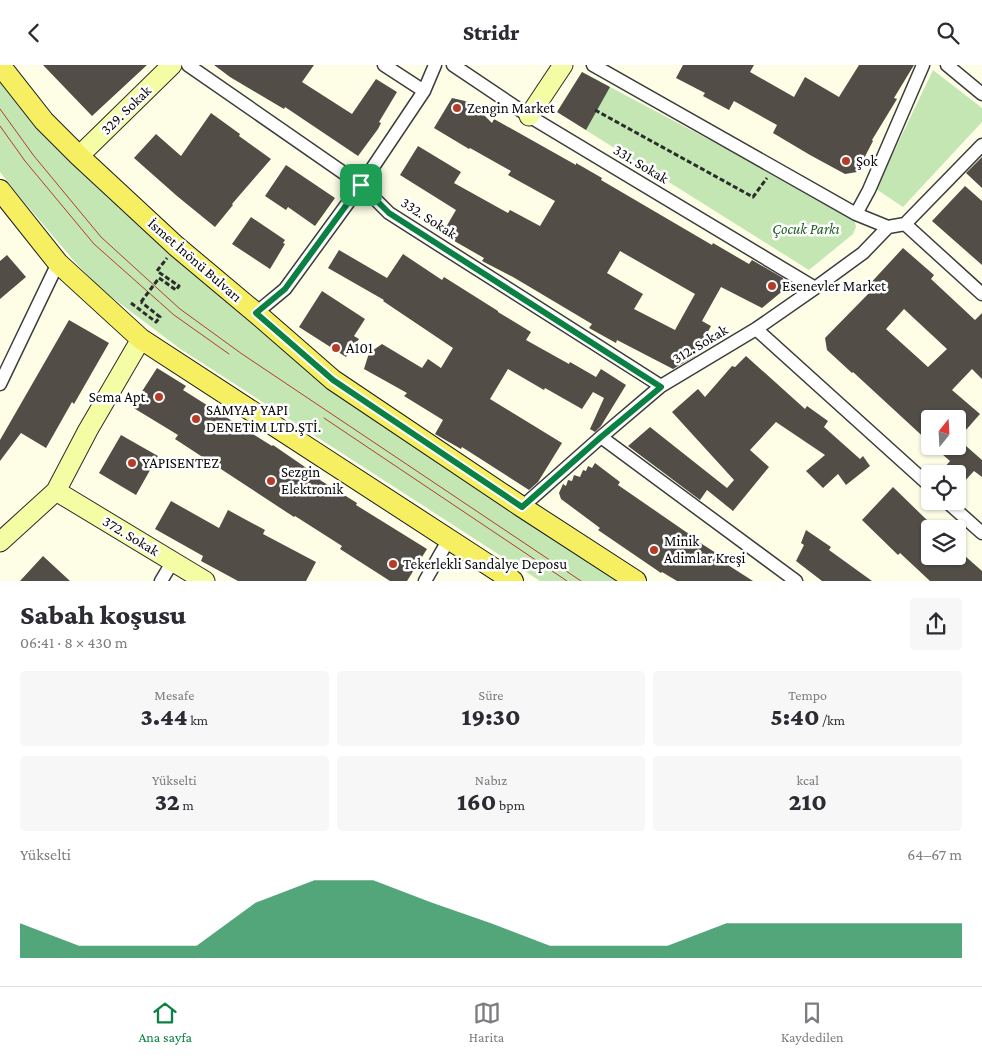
<!DOCTYPE html>
<html lang="tr">
<head>
<meta charset="utf-8">
<style>
  :root { --surface:#fff; --page:#f7f7f7; --text:#2b2b33; --muted:#7c7c81; --line:#e1e1e2; --accent:#0b8043 }
  body { margin:0; font-family:"Crimson Pro",serif; background:var(--page); color:var(--text); height:100vh; display:flex; flex-direction:column; font-size:19px; white-space:nowrap }
  * { box-sizing:border-box; margin:0 }
  p { font-size:16px; color:var(--muted) }
  .icon { flex:none; width:28px; height:28px; fill:none; stroke:currentColor; stroke-width:2; stroke-linecap:round; stroke-linejoin:round }
  .map { position:relative; height:516px; overflow:hidden }
  .sheet { display:flex; flex-direction:column; background:var(--surface); flex:1 }
  .sheet>* { flex:none }
  .needle { width:32px; rotate:18deg }
  .tools { position:absolute; left:921px; top:345px; display:grid; gap:10px }
  .tools a { display:grid; place-items:center; width:45px; height:45px; border-radius:5px; background:var(--surface); box-shadow:0 1px 4px #0004; font-size:25px }
  .pin { position:absolute; display:grid; place-items:center; width:42px; height:42px; color:#fff; margin:-21px; border-radius:10px; box-shadow:0 2px 8px #0006 }
  .round { display:grid; place-items:center; flex:none; width:52px; height:52px; border-radius:5px; background:var(--page) }
  .summary { display:flex; align-items:center; justify-content:space-between; height:85px; padding:0 20px }
  h1 { font-size:28px; font-weight:800; line-height:38px }
  .figures { display:grid; grid-template-columns:repeat(3,1fr); gap:8px; height:85px; padding:5px 20px }
  .figures div { display:grid; align-content:center; border-radius:5px; background:var(--page); text-align:center }
  .figures b { font-size:25px; font-weight:800 }
  .figures small { font-size:14px; font-weight:400 }
  .figures p { font-size:14px }
  .chart { height:140px; padding:10px 20px }
  .chart p { display:flex; justify-content:space-between }
  .chart svg { width:100%; height:90px; margin-top:5px; fill:var(--accent); opacity:.7 }
  header { display:flex; justify-content:space-between; align-items:center; height:65px; padding:0 20px; background:var(--surface); font-size:22px; font-weight:800 }
  .tab-bar { display:flex; justify-content:space-around; align-items:center; height:70px; border-top:1px solid var(--line); background:var(--surface); font-size:14px; color:var(--muted) }
  .tab-bar a { display:grid; justify-items:center; gap:2px }
  .tab-bar .on { color:var(--accent) }
  .map>svg:first-child { display:block }
</style>
</head>
<body>
<header><svg class="icon" aria-label="back" viewBox="0 0 24 24"><path d="M15 5l-7 7 7 7"/></svg>Stridr<svg class="icon" aria-label="search" viewBox="0 0 24 24"><circle cx="10" cy="10" r="6"/><path d="M15 15l6 6"/></svg></header>
<div class="map">
<svg width="982" height="516" viewBox="0 0 982 516">
  <rect width="100%" height="100%" fill="#fefee7"/>
  <path fill="#c3e6b3" d="M 933,5 L 982,43 L 982,57 L 903,142 L 876,124 Z
    M 0,6 L 325,315 L 622,516 L 540,516 L 179,283 L 101,224 L 75,197 L 19,131 L 0,107 Z
    M 582,7 L 854,152 L 856,162 L 853,169 L 809,205 L 557,47 Z"/>
  <path fill="#524d47" fill-rule="evenodd" d="M 43,0 L 147,0 L 92,51 Z
    M 214,0 L 314,0 L 302,17 L 352,49 L 376,14 L 397,27 L 379,57 L 381,58 L 378,64 L 358,91 L 285,42 L 284,44 L 230,12 Z
    M 683,0 L 754,0 L 750,7 L 794,32 L 805,12 L 839,32 L 859,0 L 914,0 L 894,33 L 897,34 L 872,75 L 873,76 L 857,107 L 845,109 L 810,90 L 773,68 L 777,60 L 734,36 L 729,45 L 703,31 L 705,28 L 676,13 Z
    M 582,7 L 610,22 L 586,65 L 557,47 Z
    M 452,33 L 465,36 L 477,43 L 492,58 L 494,54 L 576,100 L 576,98 L 602,113 L 601,115 L 712,180 L 713,178 L 749,199 L 752,195 L 783,213 L 785,224 L 762,243 L 721,222 L 702,256 L 711,261 L 695,291 L 673,304 L 617,275 L 616,278 L 589,263 L 592,259 L 513,212 L 482,196 L 484,193 L 442,169 L 456,145 L 400,110 L 418,81 L 461,107 L 454,118 L 508,148 L 510,145 L 540,161 L 555,136 L 508,110 L 511,106 L 470,83 L 469,84 L 434,63 ZM 620,186 L 695,229 L 675,265 L 634,244 L 643,229 L 607,208 Z
    M 211,48 L 240,69 L 239,71 L 271,94 L 232,139 L 233,140 L 215,162 L 177,131 L 134,93 L 156,69 L 181,91 Z
    M 982,92 L 982,123 L 966,108 Z
    M 286,100 L 335,133 L 315,161 L 288,142 L 286,145 L 265,131 Z
    M 965,121 L 982,136 L 982,200 L 932,156 Z
    M 251,152 L 285,175 L 283,178 L 285,179 L 270,204 L 232,179 Z
    M 903,183 L 934,210 L 931,214 L 975,255 L 982,248 L 982,314 L 972,304 L 952,325 L 980,349 L 958,374 L 958,354 L 930,354 L 930,378 L 853,307 L 852,308 L 827,285 L 825,273 L 871,226 L 867,222 ZM 904,244 L 947,284 L 928,302 L 886,264 Z
    M 339,185 L 387,213 L 403,189 L 442,215 L 444,212 L 498,246 L 498,247 L 531,267 L 526,275 L 569,299 L 570,297 L 596,312 L 601,304 L 626,320 L 601,361 L 595,367 L 590,364 L 604,333 L 593,327 L 582,344 L 545,323 L 544,325 L 508,304 L 490,334 L 562,378 L 538,417 L 529,425 L 462,382 L 461,384 L 435,369 L 443,355 L 404,331 L 407,328 L 364,304 L 369,288 L 382,279 L 422,303 L 428,294 L 441,303 L 453,283 L 383,236 L 384,235 L 328,203 Z
    M 7,190 L 26,212 L 0,234 L 0,196 Z
    M 322,226 L 365,254 L 354,271 L 359,274 L 346,292 L 299,262 Z
    M 69,255 L 109,278 L 74,339 L 72,337 L 46,383 L 21,368 L 0,396 L 0,375 Z
    M 746,291 L 805,344 L 807,341 L 828,356 L 824,362 L 860,394 L 863,391 L 870,401 L 846,420 L 838,409 L 823,423 L 806,406 L 825,390 L 776,357 L 750,385 L 769,402 L 733,446 L 707,425 L 700,435 L 628,381 L 650,362 L 727,423 L 734,415 L 672,347 L 698,324 L 705,332 L 732,301 L 735,302 Z
    M 157,303 L 186,321 L 183,325 L 272,381 L 273,380 L 321,413 L 320,415 L 357,438 L 356,440 L 427,484 L 407,516 L 390,516 L 340,484 L 342,481 L 295,451 L 294,452 L 175,374 L 178,370 L 132,342 Z
    M 121,370 L 158,391 L 136,430 L 99,408 Z
    M 933,381 L 966,381 L 982,395 L 982,412 L 974,406 L 962,419 L 958,415 L 958,409 L 950,409 L 944,403 L 950,396 Z
    M 595,398 L 620,417 L 618,420 L 689,469 L 688,470 L 730,497 L 728,500 L 753,516 L 677,516 L 662,507 L 661,508 L 598,465 L 600,463 L 561,434 L 559,428 L 563,419 L 566,421 L 568,415 L 572,416 L 574,410 L 580,412 L 583,405 L 586,406 L 588,401 L 592,403 Z
    M 893,422 L 929,457 L 930,491 L 965,491 L 982,506 L 982,516 L 930,516 L 900,488 L 898,490 L 862,455 Z
    M 171,436 L 219,463 L 228,445 L 265,465 L 263,469 L 316,497 L 306,516 L 238,516 L 201,496 L 203,491 L 155,464 Z
    M 806,465 L 831,482 L 829,485 L 872,516 L 822,516 L 796,496 L 804,480 L 801,478 Z
    M 43,491 L 70,516 L 20,516 Z"/>
  <g fill="none" stroke-linecap="round" stroke-linejoin="round">
    <g stroke="#3d3d3d" stroke-width="15">
      <path id="street" d="M 188,0 L 361,120 L 389,148 L 661,321
        M 384,0 L 424,26
        M 453,0 L 529,51 L 815,223
        M 593,0 L 856,149 L 888,162
        M 947,0 L 982,29
        M 856,149 L 869,125 L 923,0
        M 905,159 L 982,80
        M 905,159 L 982,229
        M 256,248 L 285,224 L 361,120 L 424,26 L 435,0
        M 756,264 L 930,421
        M 0,319 L 58,198
        M 601,372 L 796,516
        M 946,436 L 982,468
        M 522,442 L 601,372 L 661,321 L 756,264 L 815,223 L 863,188 L 888,162 L 905,159
        M 161,516 L 173,496
        M 425,516 L 449,474"/>
    </g>
    <g stroke="#2c2c2c" stroke-width="21">
      <path id="secondary" d="M 529,51 L 563,0
        M 79,91 L 172,0
        M 56,426 L 205,516
        M 0,477 L 56,426 L 88,365 L 141,274"/>
    </g>
    <g stroke="#1b1b1b" stroke-width="22">
      <path id="primary" d="M 0,0 L 44,56 L 79,91 L 176,181 L 256,248 L 333,315 L 522,442 L 636,516
        M 0,125 L 58,198 L 141,274 L 513,516"/>
    </g>
    <path stroke="#2c2c2c" stroke-width="3" stroke-dasharray="5 2.5" stroke-linecap="butt" d="M 595,45 L 753,132 L 767,113
      M 159,213 L 176,225 L 179,221 L 157,206 L 167,193
      M 131,238 L 156,257 L 160,252 L 141,237"/>
    <use href="#street" stroke="#fff" stroke-width="12"/>
    <use href="#secondary" stroke="#f4fda4" stroke-width="19"/>
    <use href="#primary" stroke="#f5ef61" stroke-width="20"/>
    <path stroke="#b53d27" stroke-width="1" d="M 0,44 L 34,91 L 101,172 L 180,244 L 242,289 L 581,516
      M 0,61 L 25,96 L 94,179 L 174,250 L 229,289
      M 324,353 L 567,516"/>
    <path stroke="#2c2c2c" stroke-width="3" stroke-dasharray="5 2.5" stroke-linecap="butt" d="M 141,237 L 159,213"/>
  </g>
  <g fill="none" stroke-linecap="round" stroke-linejoin="round">
    <g stroke="#fff" stroke-width="10">
      <path id="route" d="M 361,120 L 389,148 L 661,322 L 601,372 L 522,442 L 333,315 L 256,248 L 285,224 Z"/>
    </g>
    <use href="#route" stroke="#0b8043" stroke-width="6"/>
  </g>
  <g fill="#b53d27" stroke="#fff" stroke-width="2">
    <circle cx="457" cy="43" r="5"/>
    <circle cx="846" cy="96" r="5"/>
    <circle cx="772" cy="221" r="5"/>
    <circle cx="336" cy="283" r="5"/>
    <circle cx="159" cy="332" r="5"/>
    <circle cx="196" cy="354" r="5"/>
    <circle cx="132" cy="398" r="5"/>
    <circle cx="271" cy="416" r="5"/>
    <circle cx="654" cy="485" r="5"/>
    <circle cx="393" cy="499" r="5"/>
  </g>
  <g text-anchor="middle" stroke-width="5" stroke-linejoin="round" paint-order="stroke">
    <g font-size="15" fill="#0a0a0a" stroke="#fff" text-anchor="start">
      <text x="467" y="48">Zengin Market</text>
      <text x="856" y="101">Şok</text>
      <text x="782" y="226">Esenevler Market</text>
      <text x="346" y="288">A101</text>
      <text x="149" y="337" text-anchor="end">Sema Apt.</text>
      <text x="206" y="350">SAMYAP YAPI<tspan x="206" dy="17">DENETİM LTD.ŞTİ.</tspan></text>
      <text x="142" y="403">YAPISENTEZ</text>
      <text x="281" y="412">Sezgin<tspan x="281" dy="17">Elektronik</tspan></text>
      <text x="664" y="481">Minik<tspan x="664" dy="17">Adimlar Kreşi</tspan></text>
      <text x="403" y="504">Tekerlekli Sandalye Deposu</text>
    </g>
    <g font-size="15" fill="#0a0a0a" stroke="#fff">
      <text transform="translate(126 45) rotate(-44)" y="5">329. Sokak</text>
      <text transform="translate(641 99) rotate(31)" y="5">331. Sokak</text>
      <text transform="translate(429 153) rotate(33)" y="5">332. Sokak</text>
      <text transform="translate(195 195) rotate(41)" y="5">İsmet İnönü Bulvarı</text>
      <text transform="translate(700 279) rotate(-31)" y="5">312. Sokak</text>
      <text transform="translate(131 471) rotate(31)" y="5">372. Sokak</text>
    </g>
    <g font-size="15" font-style="italic" fill="#1d5e1d" stroke="#fff">
      <text x="806" y="169">Çocuk Parkı</text>
    </g>
  </g>
</svg>
<div class="tools">
<a><svg class="needle" viewBox="-14 -14 28 28"><path d="M0-13l5 13h-10z" fill="#e53935"/><path d="M0 13l5-13h-10z" fill="#7c7c81"/></svg></a>
<a><svg class="icon" aria-label="locate" viewBox="0 0 24 24"><circle cx="12" cy="12" r="6"/><path d="M12 2v4M12 18v4M2 12h4M18 12h4"/></svg></a>
<a><svg class="icon" aria-label="layers" viewBox="0 0 24 24"><path d="M12 4l9 5-9 5-9-5zM3 14l9 5 9-5"/></svg></a>
</div>
<div class="pin" style="left:361px;top:120px;background:#1e9e55"><svg class="icon" aria-label="arrive" viewBox="0 0 24 24"><path d="M6 21V4h12l-3 4 3 4H6"/></svg></div>
</div>
<section class="sheet">
<div class="summary"><div><h1>Sabah koşusu</h1><p>06:41 · 8 × 430 m</p></div><a class="round"><svg class="icon" aria-label="share" viewBox="0 0 24 24"><path d="M12 15V3M7 8l5-5 5 5M5 13v7h14v-7"/></svg></a></div>
<div class="figures">
<div><p>Mesafe</p><b>3.44<small> km</small></b></div>
<div><p>Süre</p><b>19:30</b></div>
<div><p>Tempo</p><b>5:40<small> /km</small></b></div>
</div>
<div class="figures">
<div><p>Yükselti</p><b>32<small> m</small></b></div>
<div><p>Nabız</p><b>160<small> bpm</small></b></div>
<div><p>kcal</p><b>210</b></div>
</div>
<div class="chart"><p><span>Yükselti</span>64–67 m</p>
<svg viewBox="0 0 160 44" preserveAspectRatio="none"><path d="M0 44V27L10 38L20 38L30 38L40 17L50 6L60 6L70 17L80 27L90 38L100 38L110 38L120 27L130 27L140 27L150 27L160 27V44z"/></svg>
</div>
</section>
<nav class="tab-bar">
<a class="on"><svg class="icon" aria-label="home" viewBox="0 0 24 24"><path d="M3 11l9-7 9 7M6 9v11h12V9"/></svg>Ana sayfa</a>
<a><svg class="icon" aria-label="map" viewBox="0 0 24 24"><path d="M3 6l6-2 6 2 6-2v14l-6 2-6-2-6 2zM9 4v14M15 6v14"/></svg>Harita</a>
<a><svg class="icon" aria-label="saved" viewBox="0 0 24 24"><path d="M7 4h10v16l-5-4-5 4z"/></svg>Kaydedilen</a>
</nav>
</body>
</html>
